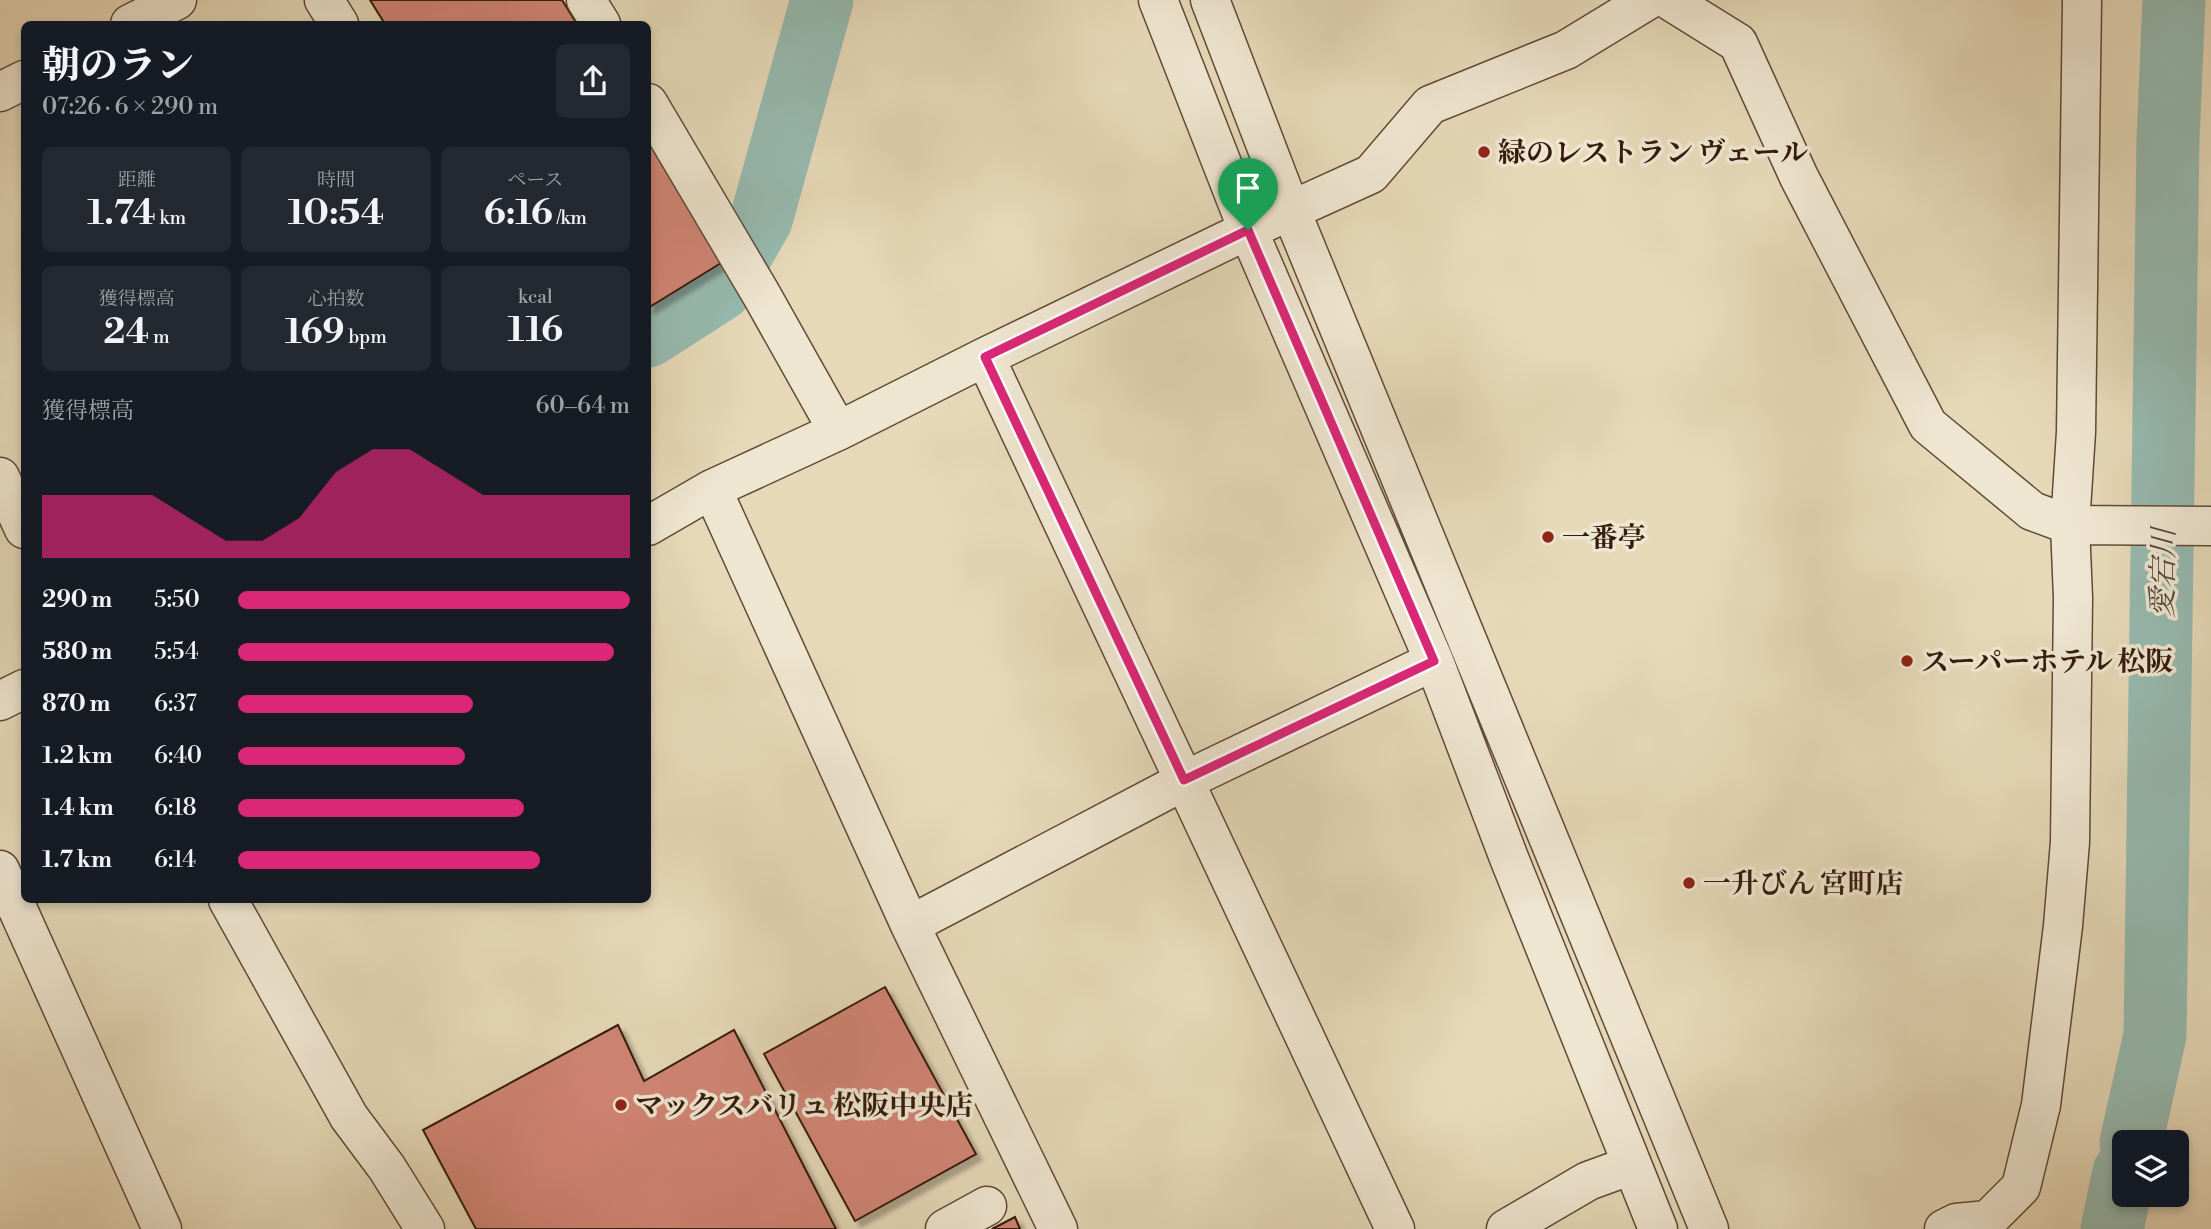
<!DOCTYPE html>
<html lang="ja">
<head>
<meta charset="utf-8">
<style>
  :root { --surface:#171b24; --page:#242831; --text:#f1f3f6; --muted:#9ea1a6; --accent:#db2777 }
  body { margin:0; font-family:"Libre Bodoni","Noto Serif JP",serif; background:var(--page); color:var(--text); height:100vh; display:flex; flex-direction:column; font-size:26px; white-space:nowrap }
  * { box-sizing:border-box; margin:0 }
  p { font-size:23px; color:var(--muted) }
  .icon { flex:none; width:38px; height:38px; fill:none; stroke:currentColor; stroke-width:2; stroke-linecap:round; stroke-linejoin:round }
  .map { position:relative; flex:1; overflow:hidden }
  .sheet { position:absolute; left:21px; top:21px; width:630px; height:882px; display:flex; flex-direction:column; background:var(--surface); border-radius:10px; box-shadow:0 4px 10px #0003 }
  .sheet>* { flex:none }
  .controls { position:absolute; left:2112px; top:1130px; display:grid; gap:14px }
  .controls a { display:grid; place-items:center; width:77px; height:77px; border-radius:10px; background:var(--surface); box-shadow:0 4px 10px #0003; font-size:35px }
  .pin { position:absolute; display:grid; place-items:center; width:60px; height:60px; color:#fff; margin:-72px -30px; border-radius:50% 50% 50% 0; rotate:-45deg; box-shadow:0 0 7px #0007 }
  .pin .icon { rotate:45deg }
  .round { display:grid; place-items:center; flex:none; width:74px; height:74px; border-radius:10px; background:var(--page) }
  .summary { display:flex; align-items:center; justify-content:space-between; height:119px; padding:0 21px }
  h1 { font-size:38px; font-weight:800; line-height:52px }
  .figures { display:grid; grid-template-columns:repeat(3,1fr); gap:10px; height:119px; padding:7px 21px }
  .figures div { display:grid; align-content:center; border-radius:10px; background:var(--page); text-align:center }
  .figures b { font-size:35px; font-weight:800 }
  .figures small { font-size:19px; font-weight:400 }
  .figures p { font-size:19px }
  .chart { height:196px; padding:14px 21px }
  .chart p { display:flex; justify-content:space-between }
  .chart svg { width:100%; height:126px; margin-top:7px; fill:var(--accent); opacity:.7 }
  ul { padding:0 21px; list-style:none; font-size:23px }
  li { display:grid; grid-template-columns:112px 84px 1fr; align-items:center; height:52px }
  li i { height:18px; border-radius:9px; background:var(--accent) }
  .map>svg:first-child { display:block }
</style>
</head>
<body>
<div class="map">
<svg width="2211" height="1229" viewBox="0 0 2211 1229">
  <defs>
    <filter id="shadow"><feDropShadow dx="6" dy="6" stdDeviation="2" flood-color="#0004"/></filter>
  </defs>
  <rect width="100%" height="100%" fill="#e6d9b8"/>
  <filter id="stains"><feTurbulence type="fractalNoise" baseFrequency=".00286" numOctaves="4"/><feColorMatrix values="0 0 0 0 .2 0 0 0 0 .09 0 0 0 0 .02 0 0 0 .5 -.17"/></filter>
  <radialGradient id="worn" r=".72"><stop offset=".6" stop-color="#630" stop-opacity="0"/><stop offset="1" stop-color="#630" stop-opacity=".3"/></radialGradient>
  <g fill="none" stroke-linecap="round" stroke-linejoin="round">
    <path stroke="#96bab0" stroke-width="63" d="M 648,336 L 721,289 L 761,220 L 822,0
      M 2131,1143 L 2155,1035 L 2168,139 L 2174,0
      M 2112,1229 L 2124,1172"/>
  </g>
  <path fill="#d18575" stroke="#351b0c" stroke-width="2" filter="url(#shadow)" d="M 370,0 L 562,0 L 577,24 L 385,24 Z
    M 648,141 L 721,263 L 648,308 Z
    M 885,987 L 976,1154 L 855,1221 L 764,1054 Z
    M 618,1025 L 644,1081 L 734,1030 L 836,1229 L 476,1229 L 423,1130 Z
    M 1015,1217 L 1020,1229 L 992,1229 Z"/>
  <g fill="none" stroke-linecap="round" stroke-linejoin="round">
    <g stroke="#614a37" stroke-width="41">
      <path id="minor" d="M 324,0 L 339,24
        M 586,0 L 601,24
        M 1158,0 L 1248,230 L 1434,661 L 1509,858 L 1658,1229
        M 1210,0 L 1291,211 L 1709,1229
        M 1669,0 L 1738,43 L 1799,177 L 1928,425 L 2032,511 L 2070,525 L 2211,526
        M 130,24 L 177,0
        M 0,92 L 24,80
        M 648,103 L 761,294 L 838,431
        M 985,357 L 1395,1229
        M 0,477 L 24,529
        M 712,489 L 910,925 L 1058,1229
        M 648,526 L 712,489 L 838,431 L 985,357 L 1248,230 L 1371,174 L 1430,105 L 1566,50 L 1648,0
        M 0,701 L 24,689
        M 0,870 L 162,1229
        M 228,900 L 349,1117 L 387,1168 L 425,1229
        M 910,925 L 1184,781 L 1434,661
        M 945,1229 L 987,1206
        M 1506,1229 L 1588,1181 L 1632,1165
        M 1944,1229 L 1956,1223 L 1988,1220 L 2021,1187 L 2041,1105 L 2063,926 L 2070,842 L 2073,598 L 2070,525 L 2076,432 L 2082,0"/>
    </g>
    <use href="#minor" stroke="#efe6d1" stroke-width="38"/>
  </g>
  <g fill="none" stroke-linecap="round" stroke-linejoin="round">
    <g stroke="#fff" stroke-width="14">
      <path id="route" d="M 1248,230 L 1434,661 L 1184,780 L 985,357 Z"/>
    </g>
    <use href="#route" stroke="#db2777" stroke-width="9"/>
  </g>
  <g fill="#8f2418" stroke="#efe6d1" stroke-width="2.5">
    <circle cx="1484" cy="152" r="7"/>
    <circle cx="1548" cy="537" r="7"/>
    <circle cx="1907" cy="661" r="7"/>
    <circle cx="1689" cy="883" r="7"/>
    <circle cx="621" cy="1105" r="7"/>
  </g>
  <g text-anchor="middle" stroke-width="7" stroke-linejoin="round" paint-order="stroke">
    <g font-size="28" font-weight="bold" fill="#351b0c" stroke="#efe6d1" text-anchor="start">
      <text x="1498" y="162">緑のレストラン ヴェール</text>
      <text x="1562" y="547">一番亭</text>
      <text x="1921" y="671">スーパーホテル 松阪</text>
      <text x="1703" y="893">一升びん 宮町店</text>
      <text x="635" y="1115">マックスバリュ 松阪中央店</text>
    </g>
    <g font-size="30" font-style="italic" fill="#524b3d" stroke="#efe6d1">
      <text transform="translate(2163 573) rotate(-89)" y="10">愛宕川</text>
    </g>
  </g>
  <rect width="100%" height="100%" filter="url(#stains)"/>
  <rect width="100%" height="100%" fill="url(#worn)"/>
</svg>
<div class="controls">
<a><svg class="icon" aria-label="layers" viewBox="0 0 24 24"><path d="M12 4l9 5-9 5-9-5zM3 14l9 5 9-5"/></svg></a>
</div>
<div class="pin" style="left:1248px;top:230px;background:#1e9e55"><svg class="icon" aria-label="arrive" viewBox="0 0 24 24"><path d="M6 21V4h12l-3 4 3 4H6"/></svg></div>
<section class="sheet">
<div class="summary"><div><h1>朝のラン</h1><p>07:26 · 6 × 290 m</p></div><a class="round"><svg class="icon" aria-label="share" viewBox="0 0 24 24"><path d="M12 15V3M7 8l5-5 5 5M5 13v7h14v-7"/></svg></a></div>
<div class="figures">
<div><p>距離</p><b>1.74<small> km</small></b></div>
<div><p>時間</p><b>10:54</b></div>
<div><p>ペース</p><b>6:16<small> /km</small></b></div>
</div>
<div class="figures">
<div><p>獲得標高</p><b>24<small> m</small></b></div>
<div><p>心拍数</p><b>169<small> bpm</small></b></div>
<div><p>kcal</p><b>116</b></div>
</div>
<div class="chart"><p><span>獲得標高</span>60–64 m</p>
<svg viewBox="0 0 160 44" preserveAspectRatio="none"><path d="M0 44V22L10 22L20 22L30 22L40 30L50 38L60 38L70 30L80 14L90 6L100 6L110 14L120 22L130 22L140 22L150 22L160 22V44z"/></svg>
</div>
<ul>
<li><b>290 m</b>5:50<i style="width:100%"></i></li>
<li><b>580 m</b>5:54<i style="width:96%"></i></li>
<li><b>870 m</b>6:37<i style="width:60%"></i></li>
<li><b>1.2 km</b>6:40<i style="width:58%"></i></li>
<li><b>1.4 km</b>6:18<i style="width:73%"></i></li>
<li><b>1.7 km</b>6:14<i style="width:77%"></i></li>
</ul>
</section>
</div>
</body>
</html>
